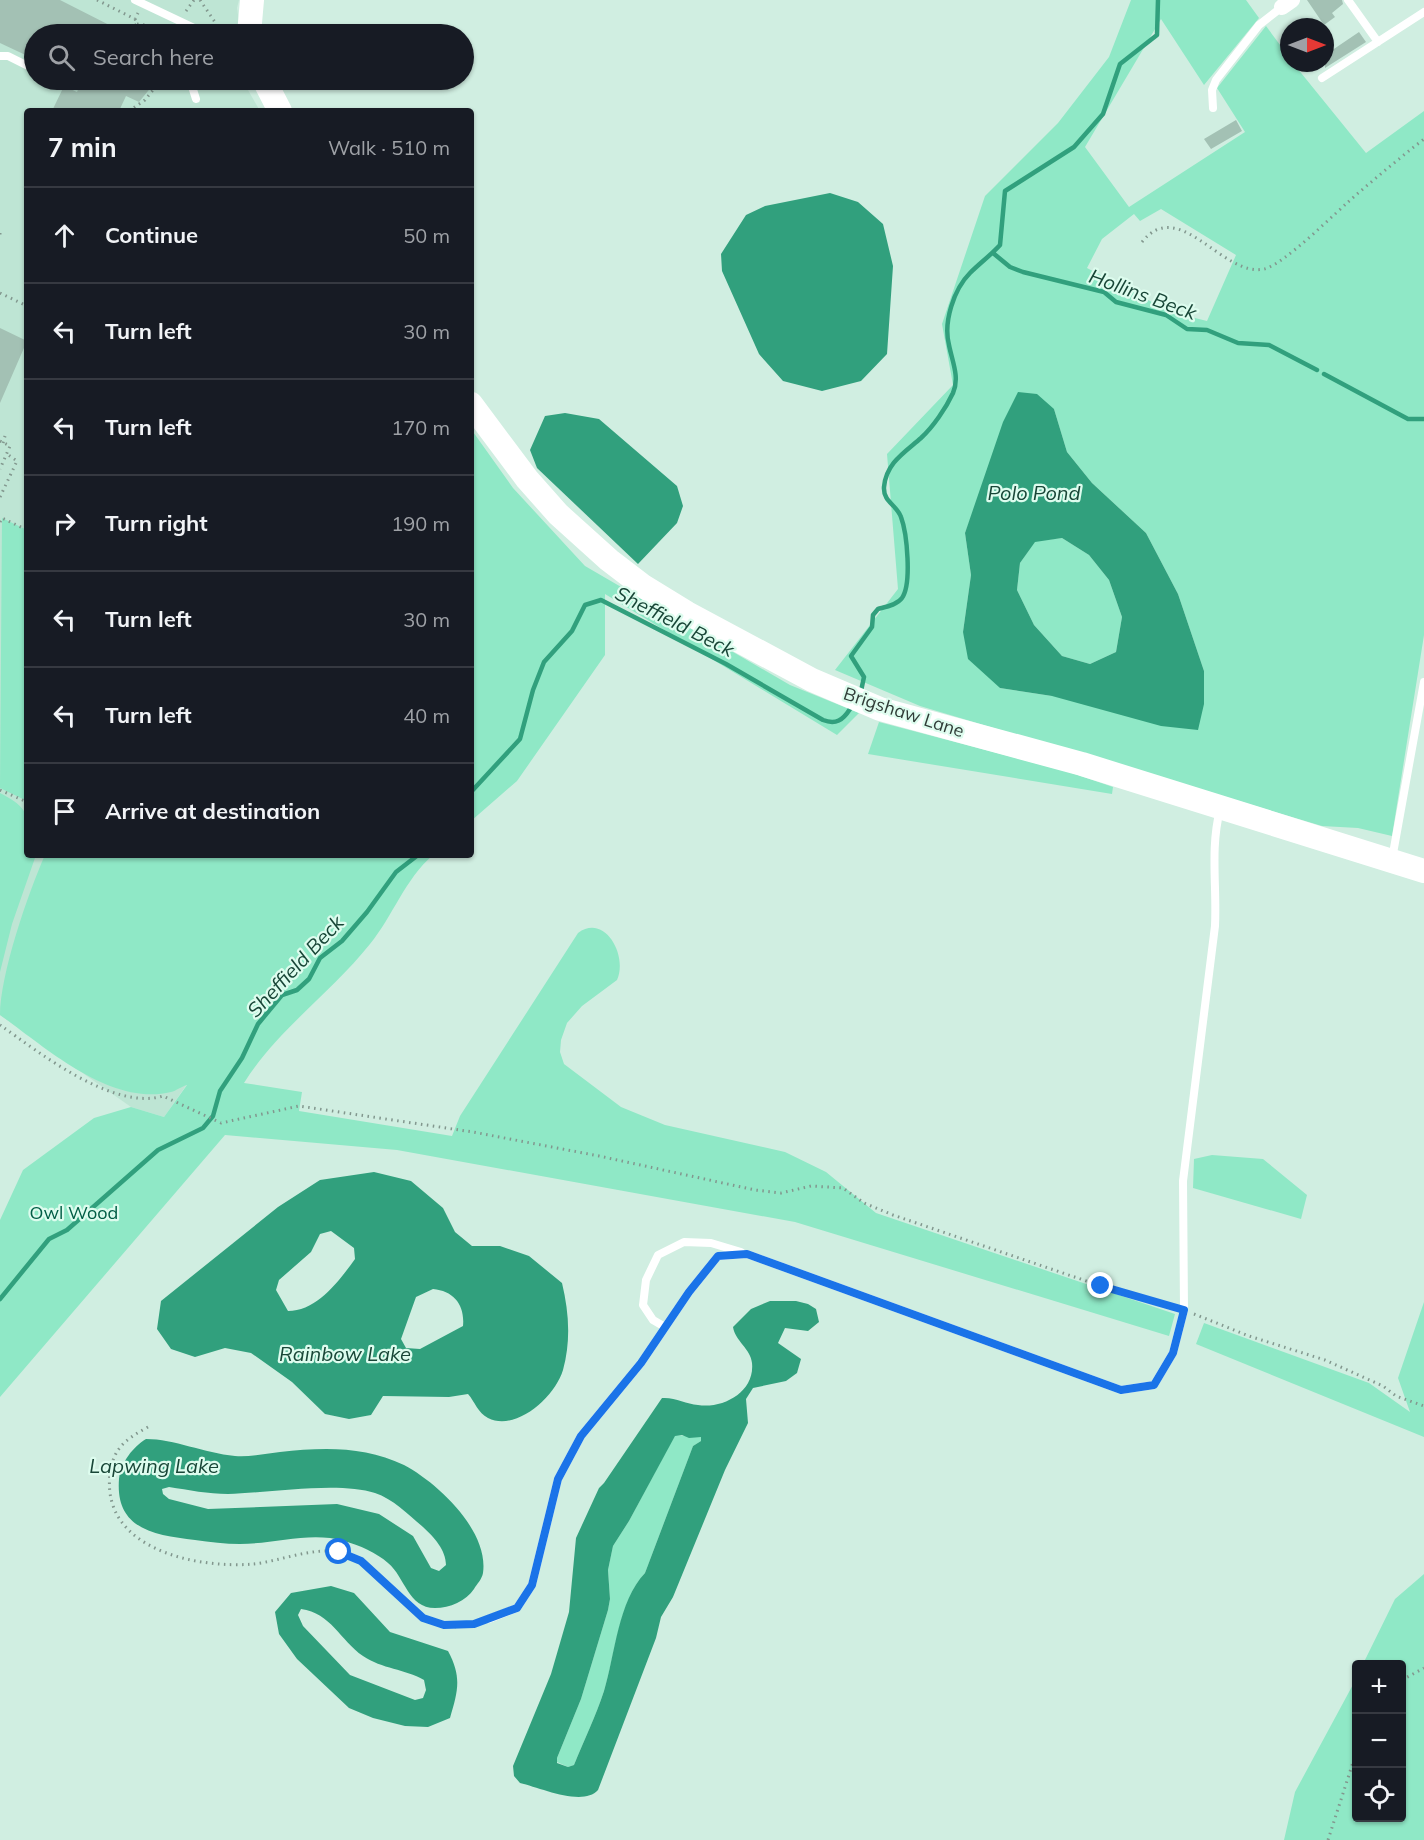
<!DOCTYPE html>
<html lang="en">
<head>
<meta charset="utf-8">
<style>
	:root { --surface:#171b24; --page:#20242c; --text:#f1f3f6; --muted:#9ea1a6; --line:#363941 }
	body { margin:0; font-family:Mulish,sans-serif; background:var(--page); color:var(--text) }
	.controls { position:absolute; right:18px; bottom:18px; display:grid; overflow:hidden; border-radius:6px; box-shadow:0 2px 4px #0004 }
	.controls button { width:54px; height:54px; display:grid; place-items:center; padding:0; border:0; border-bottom:2px solid var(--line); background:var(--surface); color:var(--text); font:30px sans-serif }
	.compass { position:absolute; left:1280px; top:18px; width:54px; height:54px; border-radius:50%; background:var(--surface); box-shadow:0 2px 4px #0004; rotate:90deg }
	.stop { position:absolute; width:18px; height:18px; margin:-14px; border:4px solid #1a73e8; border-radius:50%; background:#fff }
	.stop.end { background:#1a73e8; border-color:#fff; box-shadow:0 2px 6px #0008 }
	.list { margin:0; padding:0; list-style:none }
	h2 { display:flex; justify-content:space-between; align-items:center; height:78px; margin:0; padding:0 24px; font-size:26px }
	h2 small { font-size:20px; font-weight:400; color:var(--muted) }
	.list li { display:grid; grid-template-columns:39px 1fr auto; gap:18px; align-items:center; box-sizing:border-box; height:96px; padding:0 24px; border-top:2px solid var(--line) }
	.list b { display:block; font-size:22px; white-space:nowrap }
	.list em { font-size:20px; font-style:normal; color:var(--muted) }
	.icon { flex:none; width:33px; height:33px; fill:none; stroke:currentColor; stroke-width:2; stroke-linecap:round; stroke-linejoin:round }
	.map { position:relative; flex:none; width:1424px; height:1840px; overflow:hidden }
	.search { position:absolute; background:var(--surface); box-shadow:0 2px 4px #0004; left:24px; top:24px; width:450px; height:66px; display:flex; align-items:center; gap:15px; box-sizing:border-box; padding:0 21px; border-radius:33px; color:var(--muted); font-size:22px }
	.panel { position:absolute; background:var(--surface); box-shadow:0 2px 4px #0004; left:24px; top:108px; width:450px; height:750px; border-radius:6px }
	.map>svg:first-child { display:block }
</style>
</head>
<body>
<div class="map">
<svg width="1424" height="1840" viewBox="0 0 1424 1840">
	<rect width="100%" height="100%" fill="#d0eee1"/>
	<path fill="#bee5d4" d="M0,0H239L237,8L241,34H34V80H247L248,90L260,111H27V855H348L164,1117L131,1107L0,1015Z"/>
	<path fill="#8fe8c6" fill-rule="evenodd" d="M1131,0H1246L1259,18L1204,85L1161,19L1085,147L1129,207L1245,132L1217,88L1266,26L1289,57V63H1293L1366,153L1424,111V635L1392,836L1358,828L1322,826L920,706L835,670L898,589L887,454L953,385L942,324L985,196L1058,123L1109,57ZM1161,209L1236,255L1207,321L1171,312L1087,268L1102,239L1134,214L1140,221ZM1054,409L1067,452L1092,483L1146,533L1178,594L1204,671L1052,696L1000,688L963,632L971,575L965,533L981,491Z
		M471,429L513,488L585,566L790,685L859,713L837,735L605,594V655L517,781L471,821Z
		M2,518L27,530V801L0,788Z
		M1062,538L1089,555L1109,580L1122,617L1116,652L1090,664L1062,656L1034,625L1017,590L1020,563L1035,541Z
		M879,722L1069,772L1113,787L1112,794L868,754Z
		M0,793C35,811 27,819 27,855H36L12,924L0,972Z
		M45,855H433C405,879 393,916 370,944C331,993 277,1030 244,1083L302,1092L299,1111L452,1136L460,1116L578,933C605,913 628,956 617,980L582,1006L567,1023L561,1040L560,1052L564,1064L621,1107L665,1125L785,1152L826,1172L876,1213L1175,1314L1169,1336L795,1222L397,1150L225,1135L0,1397V1220L23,1170L94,1118L131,1107L164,1117L187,1085C182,1086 176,1091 171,1092C111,1107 45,1047 0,1015C0,975 28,893 45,855Z
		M1212,1155L1263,1159L1307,1195L1301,1219L1193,1188L1194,1159Z
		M1424,1302V1437L1196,1344L1204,1323L1369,1383L1410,1412L1398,1378Z
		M675,1435L701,1437V1441L693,1446L645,1573C619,1600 615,1656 604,1691C596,1716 584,1740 574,1765L568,1767L557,1762V1758L581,1699L608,1610L610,1599L608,1570L613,1546L629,1521Z
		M1424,1574V1840H1284L1295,1792L1356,1679V1818H1402V1664H1363L1395,1599Z"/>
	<path fill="#31a07d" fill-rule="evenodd" d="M830,193L858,202L883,224L893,266L887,354L861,381L822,391L783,381L759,354L722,271L721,254L746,215L765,206Z
		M1018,392L1037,394L1054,409L1067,452L1092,483L1146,533L1178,594L1204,671V704L1198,730L1161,726L1052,696L1000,688L968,659L963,632L971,575L965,533L1003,422ZM1062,538L1089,555L1109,580L1122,617L1116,652L1090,664L1062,656L1034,625L1017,590L1020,563L1035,542Z
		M565,413L599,419L677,486L683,506L677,523L638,564L537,468L530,450L545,416Z
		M374,1172L411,1181L443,1208L455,1232L472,1246H500L529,1256L562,1283C569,1312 571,1341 563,1370C555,1397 516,1432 488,1418C478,1413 475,1402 468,1394L449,1397L383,1396L371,1415L349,1419L325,1414L292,1382L251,1353L225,1348L195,1357L171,1349L157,1329L161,1301L278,1207L320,1180ZM331,1231L354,1248L355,1259C339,1281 317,1311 288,1311L276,1290L279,1280L311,1252L320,1234ZM433,1289C454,1291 465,1305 463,1326L420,1349L406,1348L401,1339L416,1297Z
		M770,1301H796L808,1304L816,1309L819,1322L808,1331L785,1328L778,1343L801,1359L797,1373L786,1381L753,1388L746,1399L748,1423L725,1470L673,1597L661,1617L656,1638L598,1790C583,1807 541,1788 520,1783L514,1776L513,1766L551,1674L569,1612L576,1538L599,1488L604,1483L662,1398C675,1397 686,1404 698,1405C723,1409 755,1392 752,1363C751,1349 735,1341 733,1327L751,1309ZM682,1435L689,1438L701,1437V1441L693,1446L645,1573C618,1601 615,1655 604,1691C596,1716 584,1740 574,1765L568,1767L557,1763V1758L581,1699L608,1610L610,1599L608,1570L613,1546L629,1521L675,1436Z
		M146,1439C174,1439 204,1453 235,1456C250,1457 265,1454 280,1452C323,1447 365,1446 404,1465C438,1483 489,1531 483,1573C482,1579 477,1584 474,1589C466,1601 450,1608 435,1608C408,1608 405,1577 388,1563C377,1553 359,1545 344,1541C311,1531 274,1544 240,1544C225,1544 210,1542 195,1540C155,1535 115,1530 119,1479C121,1462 133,1447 146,1439ZM169,1487C189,1490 208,1494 228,1494C267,1493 339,1481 375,1493C393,1499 409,1515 423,1527C434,1537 446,1550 446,1565L439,1571L431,1568L413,1536L379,1514L337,1504L208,1509L169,1499L163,1494L162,1489Z
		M331,1586L354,1593L390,1632L448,1651C462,1677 458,1691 450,1718L428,1727L405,1726L373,1718L349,1708L297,1659L279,1634L275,1612L291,1593ZM301,1609C331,1613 340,1640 363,1656C382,1669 405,1669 424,1680L426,1690L423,1698L415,1700L350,1675L303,1626L298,1615Z"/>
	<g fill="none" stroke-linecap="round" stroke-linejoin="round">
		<path stroke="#31a07d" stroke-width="4.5" d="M993,253L1010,267L1023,272L1104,292L1116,302L1166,315L1187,329L1207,330L1238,343L1269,345L1317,370
			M1324,374L1408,419H1424
			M861,691L864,677L851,656L872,627L873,615L878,609C885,607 897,605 902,598C912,584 907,533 901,517C897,505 883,502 884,487C886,463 905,452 921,438C933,427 946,408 953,393C960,377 952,361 949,345C943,322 954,289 970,273C980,263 991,255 1000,245L1005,191L1074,147L1103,114L1120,64L1157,35L1158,0
			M471,792L520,739L533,690L544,662L572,631L585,605L601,600L726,664L823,720C836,725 843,720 850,709
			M0,1299L49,1239L67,1230L158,1150L203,1128L213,1116L220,1091L242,1058L258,1024L282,995L297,990L309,979L320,958L342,941L367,912L396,872L418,855"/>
	</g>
	<path fill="#a3c1b4" d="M0,0H60L127,34H34V59L0,43Z
		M1307,0H1342L1343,4L1332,13L1335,17L1324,25Z
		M1359,32L1366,42L1325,68V55Z
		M82,80H157L139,102L126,96L119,111H52L64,86L77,92Z
		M1236,120L1242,131L1211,149L1204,139Z
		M0,328L27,341L0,403Z"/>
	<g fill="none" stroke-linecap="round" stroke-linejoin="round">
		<path stroke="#82978e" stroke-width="3" stroke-dasharray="1.5 4.5" stroke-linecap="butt" d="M97,0L135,19L138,13
			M200,0L223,34
			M186,11L194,0
			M135,19L137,24L130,29L140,34
			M137,24L162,27L165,30L163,34
			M129,111L145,100L161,80
			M0,233V235
			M1142,242C1179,195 1223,278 1264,269C1284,265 1338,210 1356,195C1378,176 1401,157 1424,139
			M0,293L27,306
			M0,441L10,446L0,469
			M3,443L5,436
			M0,497L17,461L7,454
			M0,522L2,518L27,530
			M0,790L27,802
			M0,1025C40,1053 113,1111 163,1096L221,1123L299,1106L473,1132L599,1156L755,1190L781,1193L811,1186L843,1188L864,1203L893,1215L1101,1286L1174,1307
			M1194,1314L1249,1336L1325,1360L1383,1386L1396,1396L1424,1406
			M148,1427C126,1439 113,1448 110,1474C101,1549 196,1569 254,1564C280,1561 313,1547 340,1552C395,1563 406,1645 479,1623
			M1402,1680L1424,1668
			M1328,1840L1356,1753"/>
		<path stroke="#fff" stroke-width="8" d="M135,0L207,34
			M1348,0L1378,42
			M0,56H8L34,69
			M1322,78L1424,12
			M190,80L196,99
			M1213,108L1212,90L1216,80L1259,25L1282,7
			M1392,859L1424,682
			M665,1327L653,1320L643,1305L646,1280L658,1255L684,1242L711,1243L741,1252
			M489,1619L517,1608L532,1585L558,1479L581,1436L641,1363L689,1292L718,1256L747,1254L1121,1390L1154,1385L1173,1353L1184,1310L1183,1181L1215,926C1217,887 1210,848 1220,810"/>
		<path stroke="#fff" stroke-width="16" d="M1282,7L1292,0"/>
		<path stroke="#fff" stroke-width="24" d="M249,34L252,0
			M264,80L280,111
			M471,404L527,479L558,514L609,560L643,586L687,613L812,680L880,709L1082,764L1424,871"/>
	</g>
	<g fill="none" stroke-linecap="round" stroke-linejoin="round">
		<path stroke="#1a73e8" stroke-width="8" d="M339,1552L361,1561L423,1618L444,1625L474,1624L517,1608L532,1585L558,1479L581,1436L641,1363L689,1292L718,1256L747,1254L1121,1390L1154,1385L1173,1353L1184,1310L1101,1286"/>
	</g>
	<g text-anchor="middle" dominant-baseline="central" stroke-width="4.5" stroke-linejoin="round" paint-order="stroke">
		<g font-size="18" fill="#303c37" stroke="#ddfcee">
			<text transform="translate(904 712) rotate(18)">Brigshaw Lane</text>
		</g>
		<g font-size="18" fill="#015d45" stroke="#ddfcee">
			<text x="74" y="1212">Owl Wood</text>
		</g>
		<g font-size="20" font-style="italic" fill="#184637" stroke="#ddfcee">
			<text transform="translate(1143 294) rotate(20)">Hollins Beck</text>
			<text x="1034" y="492">Polo Pond</text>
			<text transform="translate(675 621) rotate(27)">Sheffield Beck</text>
			<text transform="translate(295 966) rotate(-47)">Sheffield Beck</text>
			<text x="345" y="1353">Rainbow Lake</text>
			<text x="154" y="1465">Lapwing Lake</text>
		</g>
	</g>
</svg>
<div class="controls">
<button>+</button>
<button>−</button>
<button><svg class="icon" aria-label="locate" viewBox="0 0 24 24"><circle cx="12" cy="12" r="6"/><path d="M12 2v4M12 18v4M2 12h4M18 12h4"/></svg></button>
</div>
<svg class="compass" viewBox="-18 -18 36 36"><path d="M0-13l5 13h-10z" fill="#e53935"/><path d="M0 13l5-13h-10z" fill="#9ea1a6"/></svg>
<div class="stop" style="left:339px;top:1552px"></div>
<div class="stop end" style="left:1101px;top:1286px"></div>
<div class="search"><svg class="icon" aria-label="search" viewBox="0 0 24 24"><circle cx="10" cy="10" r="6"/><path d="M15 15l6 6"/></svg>Search here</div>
<section class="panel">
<h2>7 min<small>Walk · 510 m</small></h2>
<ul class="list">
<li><svg class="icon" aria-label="ahead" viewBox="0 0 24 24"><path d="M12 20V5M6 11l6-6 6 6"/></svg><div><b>Continue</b></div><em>50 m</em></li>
<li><svg class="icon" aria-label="left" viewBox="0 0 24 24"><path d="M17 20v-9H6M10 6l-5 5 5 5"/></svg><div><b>Turn left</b></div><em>30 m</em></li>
<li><svg class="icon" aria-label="left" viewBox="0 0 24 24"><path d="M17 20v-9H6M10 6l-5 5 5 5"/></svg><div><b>Turn left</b></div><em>170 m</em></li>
<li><svg class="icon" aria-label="right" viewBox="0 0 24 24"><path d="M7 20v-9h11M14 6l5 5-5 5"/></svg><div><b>Turn right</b></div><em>190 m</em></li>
<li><svg class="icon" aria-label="left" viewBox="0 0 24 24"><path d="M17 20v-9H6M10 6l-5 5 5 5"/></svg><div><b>Turn left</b></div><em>30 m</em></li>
<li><svg class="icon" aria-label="left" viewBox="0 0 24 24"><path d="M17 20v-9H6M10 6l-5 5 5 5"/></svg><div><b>Turn left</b></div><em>40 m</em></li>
<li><svg class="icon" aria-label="arrive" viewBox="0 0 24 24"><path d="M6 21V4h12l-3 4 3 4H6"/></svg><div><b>Arrive at destination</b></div></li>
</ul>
</section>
</div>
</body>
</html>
